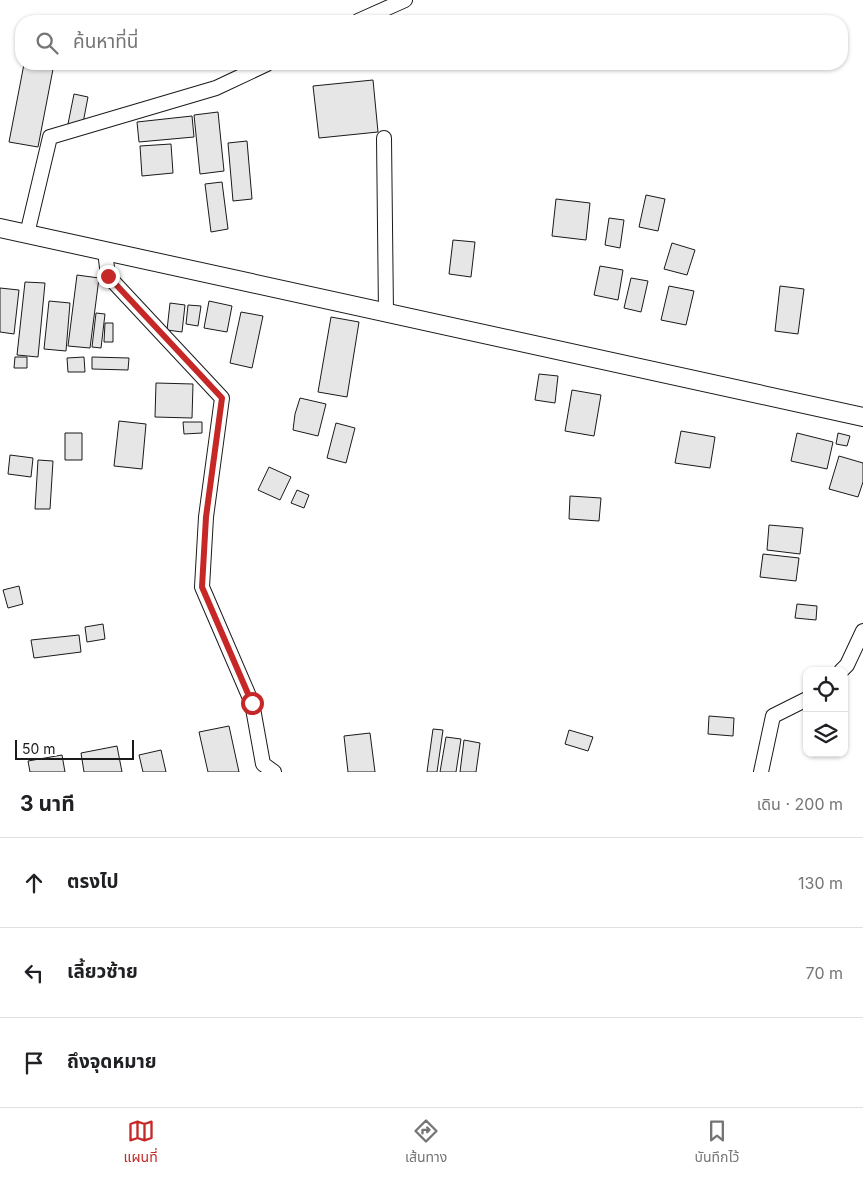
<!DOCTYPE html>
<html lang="th">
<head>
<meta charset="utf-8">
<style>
	:root { --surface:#fff; --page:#f2f2f2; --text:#202124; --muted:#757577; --line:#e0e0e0; --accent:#c62828 }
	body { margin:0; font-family:Inter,"Noto Sans Thai",sans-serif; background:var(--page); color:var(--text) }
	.controls { position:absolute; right:15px; bottom:15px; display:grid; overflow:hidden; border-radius:10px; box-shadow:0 1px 4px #0004 }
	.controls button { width:45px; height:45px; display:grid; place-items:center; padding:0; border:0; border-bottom:1px solid var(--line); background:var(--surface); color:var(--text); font:25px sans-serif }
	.scale { position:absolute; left:15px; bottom:12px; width:119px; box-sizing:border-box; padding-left:5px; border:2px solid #1a1a1a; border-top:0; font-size:14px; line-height:18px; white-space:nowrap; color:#1a1a1a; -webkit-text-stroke:4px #fff; paint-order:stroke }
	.stop { position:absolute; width:15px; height:15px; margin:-11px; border:4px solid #c62828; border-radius:50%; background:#fff }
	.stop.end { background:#c62828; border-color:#fff; box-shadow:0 1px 5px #0008 }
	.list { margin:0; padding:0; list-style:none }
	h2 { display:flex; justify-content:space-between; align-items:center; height:65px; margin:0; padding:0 20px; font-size:21px }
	h2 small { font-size:16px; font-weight:400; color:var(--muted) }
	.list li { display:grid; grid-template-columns:32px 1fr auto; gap:15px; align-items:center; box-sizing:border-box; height:90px; padding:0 20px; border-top:1px solid var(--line) }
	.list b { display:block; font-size:19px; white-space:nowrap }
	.list em { font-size:16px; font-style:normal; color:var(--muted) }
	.icon { flex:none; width:28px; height:28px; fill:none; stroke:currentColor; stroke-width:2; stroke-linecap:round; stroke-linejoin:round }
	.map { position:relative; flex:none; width:863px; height:772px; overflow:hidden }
	.search { position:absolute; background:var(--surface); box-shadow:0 1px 4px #0004; left:15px; right:15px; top:15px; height:55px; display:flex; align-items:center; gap:12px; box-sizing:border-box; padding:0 18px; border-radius:20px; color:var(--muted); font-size:19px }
	.sheet { height:335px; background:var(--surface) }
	nav { display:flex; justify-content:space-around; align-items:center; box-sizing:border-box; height:70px; border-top:1px solid var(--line); background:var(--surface); font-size:14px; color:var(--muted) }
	nav a { display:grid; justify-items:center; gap:2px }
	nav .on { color:var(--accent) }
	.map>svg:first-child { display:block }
</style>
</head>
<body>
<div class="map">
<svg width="863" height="772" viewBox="0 0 863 772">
	<rect width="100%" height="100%" fill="#fff"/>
	<path fill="#e6e6e6" stroke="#1a1a1a" d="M24,64H54L38,147L9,142Z
		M373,80L378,132L319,138L313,86Z
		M74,94L88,97L83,123L68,124Z
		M218,112L224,171L200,174L194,115Z
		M192,116L194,137L139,142L137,122Z
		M247,141L252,199L233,201L228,143Z
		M171,144L173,173L142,176L140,146Z
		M222,182L228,229L211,232L205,184Z
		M646,195L665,199L658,231L639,227Z
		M556,199L590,203L586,240L552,236Z
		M609,218L624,220L620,248L605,245Z
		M453,240L475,242L471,277L449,274Z
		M672,243L695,250L687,275L664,269Z
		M600,266L623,270L618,300L594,295Z
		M77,275L99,278L90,348L68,346Z
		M631,278L648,281L641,312L624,308Z
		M25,282L45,283L38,357L17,355Z
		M669,286L694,291L686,325L661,320Z
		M780,286L804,289L798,334L775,331Z
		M0,288L19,290L14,334L0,332Z
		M49,301L70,303L66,351L44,349Z
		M209,301L232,306L227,332L204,328Z
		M170,303L185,305L182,332L167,330Z
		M188,305L201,306L198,326L186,324Z
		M241,312L263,316L252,368L230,363Z
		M96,313L105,314L101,348L92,347Z
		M331,317L359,322L347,397L318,392Z
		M105,323H113V342H104Z
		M15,357H27V368H14Z
		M84,357L85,372H68L67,358Z
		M92,357L129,358L128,370L92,369Z
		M539,374L558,376L555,403L535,400Z
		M156,383L193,384L192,418L155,417Z
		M572,390L601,395L594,436L565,431Z
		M300,398L326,404L318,436L293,430L295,414Z
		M119,421L146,424L142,469L114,466Z
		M183,422H202V433L184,434Z
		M336,423L355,428L346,463L327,458Z
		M681,431L715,437L710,468L675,463Z
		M65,433H82V460H65Z
		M797,433L833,442L827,469L791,461Z
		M838,433L850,436L847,446L836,444Z
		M10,455L33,458L31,477L8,474Z
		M839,456L863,463V482L858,497L829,489Z
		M38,460L53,461L50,509H35Z
		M269,467L291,477L280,500L258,490Z
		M297,490L309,495L304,508L291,503Z
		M570,496L601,498L599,521L569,519Z
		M769,525L803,528L800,554L767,550Z
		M763,554L799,558L796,581L760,577Z
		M19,586L23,604L8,608L3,590Z
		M797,604L817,606L816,620L795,618Z
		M103,624L105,639L87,642L85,627Z
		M79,635L81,652L34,658L31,640Z
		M709,716L734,718L733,736L708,734Z
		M229,726L239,772H208L199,732Z
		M433,729L443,730L437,772H427Z
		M569,730L593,737L588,751L565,744Z
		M370,733L375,772H348L344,736Z
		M446,737L461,739L456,772H440Z
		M464,740L480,743L476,772H460Z
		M117,746L122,772H84L81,753Z
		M161,750L166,772H143L139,755Z
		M62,755L65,772H30L28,761Z"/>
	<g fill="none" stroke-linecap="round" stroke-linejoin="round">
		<g stroke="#1a1a1a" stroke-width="16">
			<path id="minor" d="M358,21L405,0
				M384,138L386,313
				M27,234L50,137L216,88L267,64
				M105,251L108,276L222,398L206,517L202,587L252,703L263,764L274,772
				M841,671L847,665L863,631
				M761,772L773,716L807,699"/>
		</g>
		<g stroke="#1a1a1a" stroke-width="20">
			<path id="tertiary" d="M0,228L863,417"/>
		</g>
		<use href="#minor" stroke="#fff" stroke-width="14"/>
		<use href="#tertiary" stroke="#fff" stroke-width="18"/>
	</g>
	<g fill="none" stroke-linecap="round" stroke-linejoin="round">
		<path stroke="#c62828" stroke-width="6" d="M108,276L222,398L206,517L202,587L252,703"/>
	</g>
</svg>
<div class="controls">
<button><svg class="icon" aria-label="locate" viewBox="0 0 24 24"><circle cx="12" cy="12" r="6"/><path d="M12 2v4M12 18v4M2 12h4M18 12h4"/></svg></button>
<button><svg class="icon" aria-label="layers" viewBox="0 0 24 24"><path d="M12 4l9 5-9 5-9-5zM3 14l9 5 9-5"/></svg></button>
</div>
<div class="scale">50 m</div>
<div class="stop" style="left:252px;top:703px"></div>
<div class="stop end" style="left:108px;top:276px"></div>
<div class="search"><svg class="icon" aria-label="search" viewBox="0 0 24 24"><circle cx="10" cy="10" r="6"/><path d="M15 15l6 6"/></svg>ค้นหาที่นี่</div>
</div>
<section class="sheet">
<h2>3 นาที<small>เดิน · 200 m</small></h2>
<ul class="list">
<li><svg class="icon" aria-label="ahead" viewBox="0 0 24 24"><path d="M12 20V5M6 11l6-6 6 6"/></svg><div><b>ตรงไป</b></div><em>130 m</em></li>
<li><svg class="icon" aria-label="left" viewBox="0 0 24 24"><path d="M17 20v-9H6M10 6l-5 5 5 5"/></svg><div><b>เลี้ยวซ้าย</b></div><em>70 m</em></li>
<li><svg class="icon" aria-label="arrive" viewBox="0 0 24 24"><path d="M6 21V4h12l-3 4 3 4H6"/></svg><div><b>ถึงจุดหมาย</b></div></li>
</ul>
</section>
<nav>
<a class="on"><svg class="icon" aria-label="map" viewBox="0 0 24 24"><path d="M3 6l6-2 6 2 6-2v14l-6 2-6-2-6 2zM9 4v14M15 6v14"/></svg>แผนที่</a>
<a><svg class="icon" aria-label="directions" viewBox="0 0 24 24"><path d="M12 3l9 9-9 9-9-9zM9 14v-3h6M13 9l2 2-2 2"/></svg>เส้นทาง</a>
<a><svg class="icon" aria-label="saved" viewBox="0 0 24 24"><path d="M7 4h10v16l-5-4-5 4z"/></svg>บันทึกไว้</a>
</nav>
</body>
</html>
